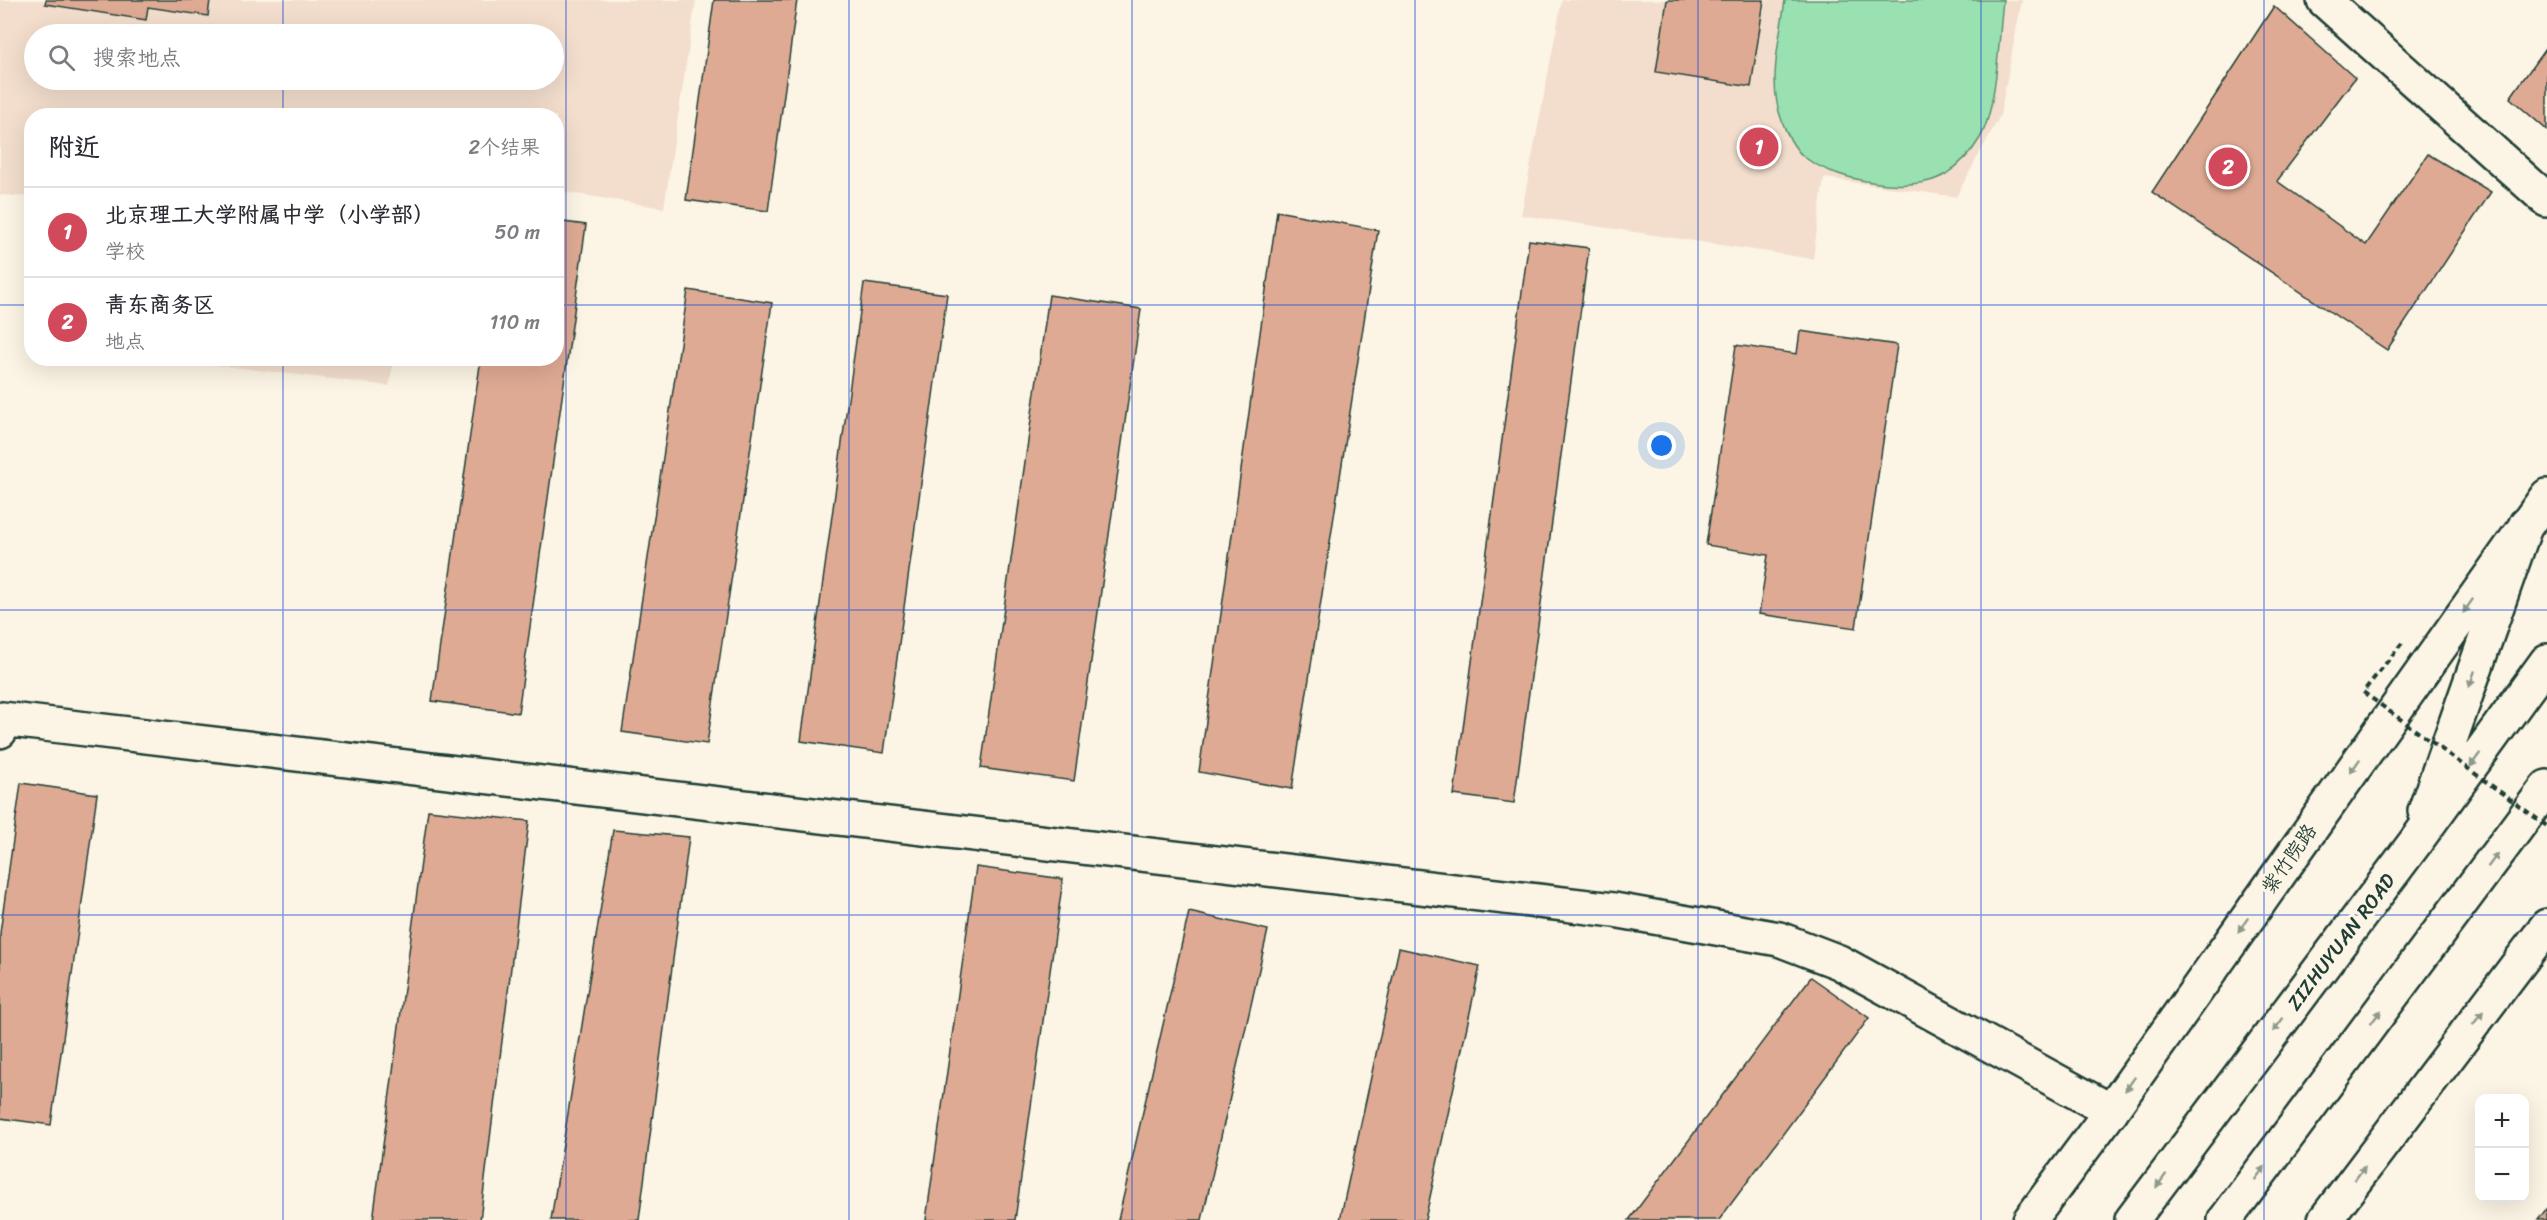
<!DOCTYPE html>
<html lang="zh">
<head>
<meta charset="utf-8">
<style>
	:root { --surface:#fff; --page:#f2f2f3; --text:#2b2b33; --muted:#7c7c81; --line:#e1e1e2; --accent:#d1495b }
	body { margin:0; font-family:Sriracha,"LXGW WenKai TC",sans-serif; background:var(--page); color:var(--text) }
	.controls { position:absolute; right:18px; bottom:18px; display:grid; overflow:hidden; border-radius:12px; box-shadow:0 6px 24px #0002 }
	.controls button { width:54px; height:54px; display:grid; place-items:center; padding:0; border:0; border-bottom:2px solid var(--line); background:var(--surface); color:var(--text); font:30px sans-serif }
	.you { position:absolute; left:1662px; top:446px; width:21px; height:21px; margin:-15px; border:4px solid #fff; border-radius:50%; background:#1a73e8; box-shadow:0 0 0 9px #1a73e833 }
	.badge { display:grid; place-items:center; width:39px; height:39px; border-radius:50%; background:var(--accent); color:#fff; font-size:20px; font-weight:700 }
	.pin { position:absolute; translate:-50% -50%; border:3px solid #fff; box-shadow:0 2px 6px #0006 }
	.list { margin:0; padding:0; list-style:none }
	h2 { display:flex; justify-content:space-between; align-items:center; height:78px; margin:0; padding:0 24px; font-size:26px }
	h2 small { font-size:20px; font-weight:400; color:var(--muted) }
	.list li { display:grid; grid-template-columns:39px 1fr auto; gap:18px; align-items:center; box-sizing:border-box; height:90px; padding:0 24px; border-top:2px solid var(--line) }
	.list b { display:block; font-size:22px; white-space:nowrap }
	.list p { margin:0; font-size:20px; white-space:nowrap; color:var(--muted) }
	.list em { font-size:20px; font-style:normal; color:var(--muted) }
	.icon { flex:none; width:33px; height:33px; fill:none; stroke:currentColor; stroke-width:2; stroke-linecap:round; stroke-linejoin:round }
	.map { position:relative; flex:none; width:2547px; height:1220px; overflow:hidden }
	.search { position:absolute; background:var(--surface); box-shadow:0 6px 24px #0002; left:24px; top:24px; width:540px; height:66px; display:flex; align-items:center; gap:15px; box-sizing:border-box; padding:0 21px; border-radius:33px; color:var(--muted); font-size:22px }
	.panel { position:absolute; background:var(--surface); box-shadow:0 6px 24px #0002; left:24px; top:108px; width:540px; height:258px; border-radius:24px }
	.map>svg:first-child { display:block }
</style>
</head>
<body>
<div class="map">
<svg width="2547" height="1220" viewBox="0 0 2547 1220">
	<rect width="100%" height="100%" fill="#fcf5e5"/>
	<filter id="ink" filterUnits="userSpaceOnUse"><feTurbulence type="fractalNoise" baseFrequency=".0167" numOctaves="2"/><feDisplacementMap in="SourceGraphic" scale="12" xChannelSelector="R" yChannelSelector="G"/><feConvolveMatrix kernelMatrix="1 2 1 2 8 2 1 2 1" color-interpolation-filters="sRGB"/></filter>
	<g filter="url(#ink)">
		<path fill="#f3decd" fill-rule="evenodd" d="M0,0H696L664,208L557,191L556,116H32L31,197L0,195ZM34,34H554V80H34Z
			M1562,0H2022L2000,116L1956,197L1824,178L1813,259L1521,215Z
			M167,359H394L389,386Z"/>
		<path fill="#99e1b0" stroke="#5c8f72" stroke-width="1.5" d="M1785,0H2003C1999,36 1997,109 1980,138C1972,152 1959,165 1946,174C1912,196 1832,180 1803,156C1794,148 1786,133 1782,121C1767,83 1780,39 1785,0Z"/>
		<path fill="#dfaa94" stroke="#1f3d34" stroke-width="1.5" d="M46,0H210L208,16L148,7L146,20L45,4Z
			M714,0H797L768,211L686,200Z
			M1667,0H1764L1751,87L1656,72Z
			M2274,6L2355,78L2277,181L2366,245L2428,154L2491,192L2387,350L2152,192Z
			M2547,46V130L2510,98Z
			M1277,211L1378,230L1292,789L1199,772Z
			M556,221L586,225L518,713L432,701L481,358H556Z
			M1529,240L1589,248L1514,803L1454,795Z
			M864,283L947,294L884,753L801,741Z
			M688,290L772,303L707,744L622,732Z
			M1049,295L1141,309L1074,781L981,768Z
			M1800,331L1897,345L1856,628L1759,614L1768,555L1706,545L1736,345L1797,354Z
			M21,783L97,794L51,1125L0,1118V933Z
			M428,810L529,821L480,1220H373Z
			M613,830L689,837L639,1220H551Z
			M976,867L1063,879L1015,1220H926Z
			M1189,912L1268,930L1202,1220H1118Z
			M1399,948L1480,966L1425,1220H1340Z
			M1811,977L1869,1018L1719,1220H1629Z
			M2547,1208V1220H2538Z"/>
		<g fill="none" stroke-linecap="round" stroke-linejoin="round">
			<g stroke="#1f3d34" stroke-width="38">
				<path id="minor" d="M2324,0L2547,200
					M0,731L2,719L1614,910L1779,939L1839,962L2111,1111"/>
			</g>
			<g stroke="#1f3d34" stroke-width="38">
				<path id="tertiary" d="M2030,1220L2111,1111L2547,496
					M2325,1220L2547,926"/>
			</g>
			<g stroke="#1f3d34" stroke-width="38">
				<path id="trunk" d="M2425,811L2526,524
					M2132,1220L2414,844L2547,661
					M2225,1220L2547,787"/>
			</g>
			<use href="#minor" stroke="#fcf5e5" stroke-width="33"/>
			<use href="#tertiary" stroke="#fcf5e5" stroke-width="33"/>
			<use href="#trunk" stroke="#fcf5e5" stroke-width="33"/>
			<path stroke="#1f3d34" stroke-width="4" stroke-dasharray="6 4.5" stroke-linecap="butt" d="M2402,643L2363,692L2547,826"/>
		</g>
		<defs><path id="oneway-solid" d="M-6-.8H1V-3.2L6.5 0L1 3.2V.8H-6Z" transform="scale(1.5)"/></defs>
		<g fill="#8e998c">
			<use href="#oneway-solid" transform="translate(2468 606) rotate(125)"/>
			<use href="#oneway-solid" transform="translate(2472 679) rotate(109)"/>
			<use href="#oneway-solid" transform="translate(2475 760) rotate(126)"/>
			<use href="#oneway-solid" transform="translate(2355 766) rotate(125)"/>
			<use href="#oneway-solid" transform="translate(2493 860) rotate(-53)"/>
			<use href="#oneway-solid" transform="translate(2243 925) rotate(125)"/>
			<use href="#oneway-solid" transform="translate(2376 1017) rotate(-53)"/>
			<use href="#oneway-solid" transform="translate(2478 1018) rotate(-53)"/>
			<use href="#oneway-solid" transform="translate(2278 1025) rotate(127)"/>
			<use href="#oneway-solid" transform="translate(2130 1084) rotate(125)"/>
			<use href="#oneway-solid" transform="translate(2260 1173) rotate(-53)"/>
			<use href="#oneway-solid" transform="translate(2360 1173) rotate(-53)"/>
			<use href="#oneway-solid" transform="translate(2161 1181) rotate(127)"/>
		</g>
	</g>
	<path fill="none" stroke="#1d4ed8" stroke-width="1.5" stroke-opacity="0.55" d="M283,0V34M566,0V1220M849,0V1220M1132,0V1220M1415,0V1220M1698,0V1220M1981,0V1220M2264,0V1220M283,80V116M0,305H32M556,305H2547M283,358V1220M0,610H2547M0,915H2547"/>
	<g text-anchor="middle" dominant-baseline="central" stroke-width="6" stroke-linejoin="round" paint-order="stroke">
		<g font-size="20" fill="#1f3d34" stroke="#fcf5e5">
			<text transform="translate(2289 859) rotate(-55)">紫竹院路</text>
			<text transform="translate(2341 942) rotate(-53)">ZIZHUYUAN ROAD</text>
		</g>
	</g>
</svg>
<div class="controls">
<button>+</button>
<button>−</button>
</div>
<div class="you"></div>
<div class="pin badge" style="left:1759px;top:147px">1</div>
<div class="pin badge" style="left:2228px;top:167px">2</div>
<div class="search"><svg class="icon" aria-label="search" viewBox="0 0 24 24"><circle cx="10" cy="10" r="6"/><path d="M15 15l6 6"/></svg>搜索地点</div>
<section class="panel">
<h2>附近<small>2个结果</small></h2>
<ul class="list">
<li><span class="badge">1</span><div><b>北京理工大学附属中学（小学部）</b><p>学校</p></div><em>50 m</em></li>
<li><span class="badge">2</span><div><b>青东商务区</b><p>地点</p></div><em>110 m</em></li>
</ul>
</section>
</div>
</body>
</html>
